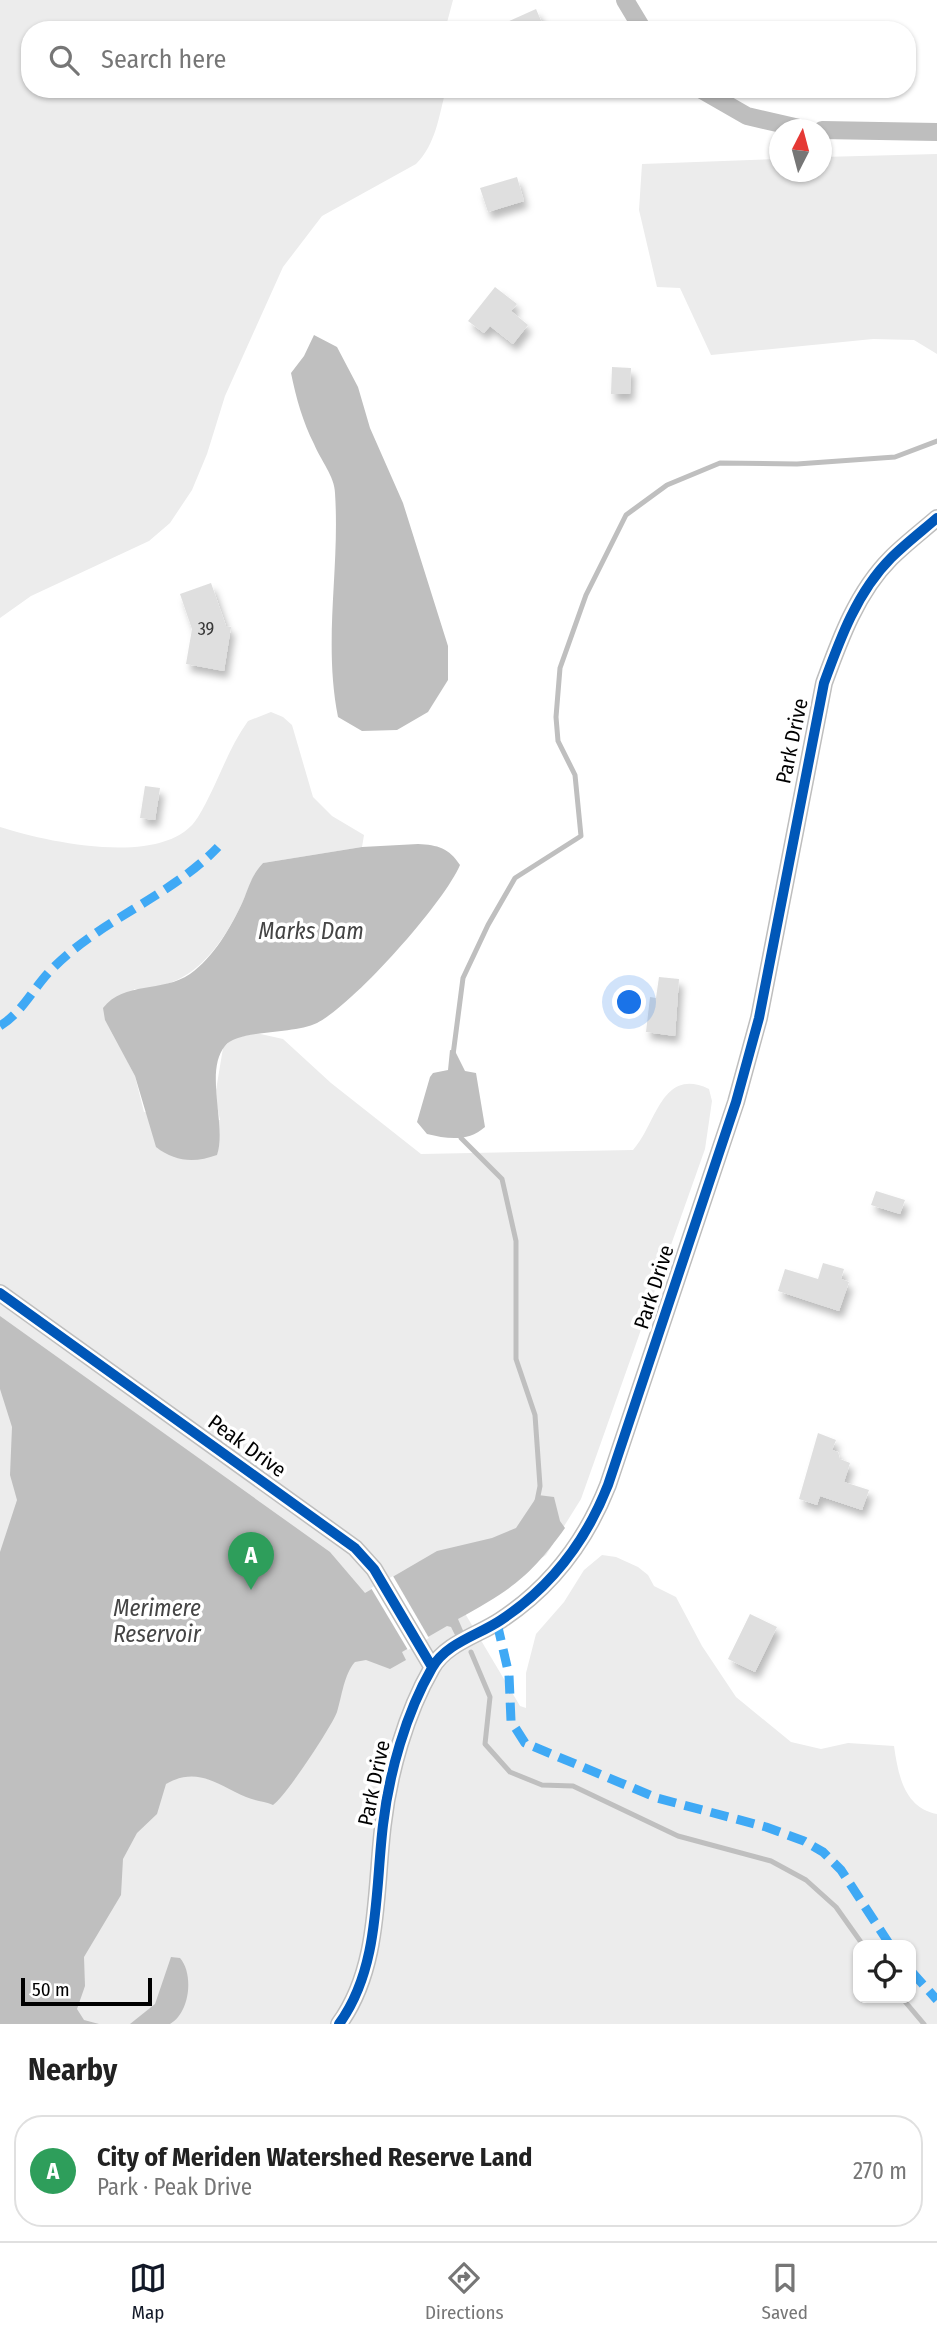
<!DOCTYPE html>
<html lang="en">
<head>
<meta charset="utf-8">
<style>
	:root { --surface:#fff; --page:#f6f6f6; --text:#222; --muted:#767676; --line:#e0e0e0; --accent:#111827 }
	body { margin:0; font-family:"Fira Sans Condensed",sans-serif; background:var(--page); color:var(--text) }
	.controls { position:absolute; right:21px; bottom:21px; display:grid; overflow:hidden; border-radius:14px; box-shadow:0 2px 5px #0004 }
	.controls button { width:63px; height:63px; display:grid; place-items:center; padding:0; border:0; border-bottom:2px solid var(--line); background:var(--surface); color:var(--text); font:35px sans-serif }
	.compass { position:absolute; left:769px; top:119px; width:63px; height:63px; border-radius:50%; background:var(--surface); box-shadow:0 2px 5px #0004; rotate:6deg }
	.scale { position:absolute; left:21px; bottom:18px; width:131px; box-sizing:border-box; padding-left:7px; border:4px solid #000; border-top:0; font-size:19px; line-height:24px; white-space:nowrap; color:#000; -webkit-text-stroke:5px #fff; paint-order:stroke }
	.you { position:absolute; left:630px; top:1003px; width:24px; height:24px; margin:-18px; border:5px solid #fff; border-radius:50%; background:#1a73e8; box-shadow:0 0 0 10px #1a73e833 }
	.badge { display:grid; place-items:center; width:46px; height:46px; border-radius:50%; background:var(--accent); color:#fff; font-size:23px; font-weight:700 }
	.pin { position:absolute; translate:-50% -58px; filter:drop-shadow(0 2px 4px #0008) }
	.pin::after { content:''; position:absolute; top:37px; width:24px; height:21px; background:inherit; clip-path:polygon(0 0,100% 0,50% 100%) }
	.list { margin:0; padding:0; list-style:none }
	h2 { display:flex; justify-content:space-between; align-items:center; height:91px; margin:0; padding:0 28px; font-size:30px }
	h2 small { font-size:23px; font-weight:400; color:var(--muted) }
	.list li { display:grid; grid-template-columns:46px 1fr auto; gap:21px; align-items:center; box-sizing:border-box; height:112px; margin:0 14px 14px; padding:0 14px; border:2px solid var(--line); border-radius:28px }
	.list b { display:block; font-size:26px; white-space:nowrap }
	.list p { margin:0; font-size:23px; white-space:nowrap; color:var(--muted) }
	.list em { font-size:23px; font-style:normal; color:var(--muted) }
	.icon { flex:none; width:38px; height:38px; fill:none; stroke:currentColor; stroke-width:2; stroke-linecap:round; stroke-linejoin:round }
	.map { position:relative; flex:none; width:937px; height:2024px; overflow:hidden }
	.search { position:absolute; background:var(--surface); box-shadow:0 2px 5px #0004; left:21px; right:21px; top:21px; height:77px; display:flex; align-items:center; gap:18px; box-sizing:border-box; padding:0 24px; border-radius:28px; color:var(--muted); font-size:26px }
	.sheet { height:217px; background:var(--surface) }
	nav { display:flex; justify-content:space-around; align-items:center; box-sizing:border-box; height:98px; border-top:2px solid var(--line); background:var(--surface); font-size:19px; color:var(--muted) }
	nav a { display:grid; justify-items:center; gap:4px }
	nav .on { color:var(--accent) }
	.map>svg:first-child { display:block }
</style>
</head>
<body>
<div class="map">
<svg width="937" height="2024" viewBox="0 0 937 2024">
	<defs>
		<filter id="shadow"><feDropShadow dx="4" dy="7" stdDeviation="3.5" flood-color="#0004"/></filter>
	</defs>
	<rect width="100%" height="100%" fill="#fff"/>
	<path fill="#ececec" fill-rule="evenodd" d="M0,0H453L445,30H30V89H446C439,116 436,144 416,164L322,216L283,267L225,396L207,454L192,490L170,523L149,541L31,596L0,618Z
		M937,154V354L914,340L873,339L711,355L680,288L657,287L639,210L642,164L779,159L780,172H822V157Z
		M271,712L283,717L292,725L313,797L332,816L364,835L362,847L263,863C252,874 250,887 243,901C221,948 191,990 134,989L117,1041L135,1076L144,1112L220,1120L215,1096L223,1048L232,1039L256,1033L283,1039L331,1083L421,1154L633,1150C656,1126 661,1066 709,1089L712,1101L705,1149L581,1499L546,1555L463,1610L520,1706L526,1708V1673L536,1634L564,1602L584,1570L602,1555L616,1557L638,1567L648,1575L654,1586L676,1597L702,1646L736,1697L791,1742L821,1749L848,1743L894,1746C898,1774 904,1808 937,1814V2024H0V827C47,842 167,869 198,817C217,786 227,750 248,721ZM858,1945H911V1998H858Z"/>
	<path fill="#bfbfbf" d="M314,335L337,347L358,387L370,428L403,503L448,646V680L428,712L397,730L362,731L338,717C323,640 340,570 335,493C335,477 320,459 314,444C303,422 296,398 291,373L304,356Z
		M418,844C438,845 449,848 460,865C444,903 353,1005 317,1023C292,1035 238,1029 225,1046C204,1071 227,1126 217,1155C195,1163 175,1162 156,1147L135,1076L105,1020L103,1008C124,981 162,993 190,974C214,957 231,927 243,901C249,887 252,874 263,863L362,847Z
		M450,1050L455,1051L465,1071L476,1073L485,1127C468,1142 448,1139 427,1134L417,1122L430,1077L433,1073L448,1070Z
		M0,1316L330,1552L365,1593L437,1551L492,1538L516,1528L538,1495L554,1497L560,1521L565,1528C530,1577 511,1590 458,1619L465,1635L457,1639L451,1627L447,1626L402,1652L406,1660L390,1669L366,1660L355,1662C344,1674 342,1696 337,1712C331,1728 285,1797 273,1805C265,1801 255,1801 246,1797C218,1785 198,1766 166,1784L157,1814L137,1833L123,1859L121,1895L84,1957L85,1986L77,2009L84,2020L99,2024H0V1552L17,1500L10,1475L12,1427L0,1389Z
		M171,1957L180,1958C194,1974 190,2013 170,2024H130L155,2004Z"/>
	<path fill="#fff" d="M393,1576L429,1638L408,1650L371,1588Z"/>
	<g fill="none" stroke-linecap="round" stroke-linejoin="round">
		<path stroke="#bfbfbf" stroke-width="5" d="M453,1055L463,978L488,925L515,878L581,836L575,775L558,741L556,717L560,668L586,595L626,515L667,485L720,463L797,464L895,457L937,441
			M461,1134V1138L502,1179L516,1241V1359L535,1415L540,1486L537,1501
			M471,1652L490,1697L485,1744L510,1772L542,1785L573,1786L678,1836L771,1861L806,1880L836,1907L863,1945
			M902,1998L924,2024"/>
	</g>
	<path fill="#dfdfdf" filter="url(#shadow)" d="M536,9L545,30H489Z
		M517,177L524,201L488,212L480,188Z
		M495,287L517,304L511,311L528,325L513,344L490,326L484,333L468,321Z
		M612,367L631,368L630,394H611Z
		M211,583L226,626L231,627L224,671L186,664L192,629L180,594Z
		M145,786L160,788L155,820L140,818Z
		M659,977L679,979L675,1036L646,1032L650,997L656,998Z
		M876,1191L905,1200L900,1214L871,1205Z
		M823,1263L844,1269L841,1279L849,1282L839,1311L778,1291L785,1269L818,1279Z
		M818,1433L836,1440L832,1450L838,1452L840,1459L850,1463L844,1482L869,1490L862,1510L820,1496L817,1505L799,1499Z
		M750,1614L777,1627L755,1672L728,1659Z"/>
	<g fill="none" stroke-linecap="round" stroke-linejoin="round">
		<path stroke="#bebebe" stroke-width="18" d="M625,0L643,30
			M700,89L747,116L808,130
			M822,130L937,132
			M0,1293L355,1548L374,1569L432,1667
			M339,2024C380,1968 375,1891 383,1825C389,1773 406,1713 432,1668C446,1643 479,1635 501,1620C551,1587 586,1541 608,1485L736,1102L759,1018L824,683C840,639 857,592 891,558C905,544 922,531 937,518"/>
		<path stroke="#3fa9f5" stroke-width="9" stroke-dasharray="18 9" stroke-linecap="butt" d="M0,1026C24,1011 34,986 54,967C102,919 171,896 218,847
			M497,1623L509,1675L511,1721L525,1743L657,1798L766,1827L804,1841L823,1852L841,1870L890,1945
			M911,1971L937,2000"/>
		<g stroke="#fff" stroke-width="15">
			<path id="cycleway" d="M0,1293L355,1548L374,1569L432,1667
				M339,2024C380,1968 375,1891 383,1825C389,1773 406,1713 432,1668C446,1643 479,1635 501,1620C551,1587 586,1541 608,1485L736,1102L759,1018L824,683C840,639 857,592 891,558C905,544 922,531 937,518"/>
		</g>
		<use href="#cycleway" stroke="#0057b8" stroke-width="10"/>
	</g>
	<g text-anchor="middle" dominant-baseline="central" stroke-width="7" stroke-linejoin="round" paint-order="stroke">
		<g font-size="18" fill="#383838">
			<text x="206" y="629">39</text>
		</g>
		<g font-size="21" fill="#000" stroke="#fff">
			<text transform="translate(792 741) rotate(-78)">Park Drive</text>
			<text transform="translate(654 1287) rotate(-72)">Park Drive</text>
			<text transform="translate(247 1446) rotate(36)">Peak Drive</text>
			<text transform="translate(374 1783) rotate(-78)">Park Drive</text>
		</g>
		<g font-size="23" font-style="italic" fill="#444" stroke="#fff">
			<text x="311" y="931">Marks Dam</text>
			<text x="157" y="1608">Merimere<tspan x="157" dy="26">Reservoir</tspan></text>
		</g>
	</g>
</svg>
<div class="controls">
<button><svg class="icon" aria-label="locate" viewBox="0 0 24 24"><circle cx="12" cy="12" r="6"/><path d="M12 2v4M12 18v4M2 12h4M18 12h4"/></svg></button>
</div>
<svg class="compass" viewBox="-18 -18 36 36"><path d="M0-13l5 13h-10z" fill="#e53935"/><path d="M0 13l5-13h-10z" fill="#767676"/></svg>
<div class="scale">50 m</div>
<div class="you"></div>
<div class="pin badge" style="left:251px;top:1590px;background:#2e9e5b">A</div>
<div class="search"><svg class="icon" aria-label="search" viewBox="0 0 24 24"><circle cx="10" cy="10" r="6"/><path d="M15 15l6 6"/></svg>Search here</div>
</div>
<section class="sheet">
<h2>Nearby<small></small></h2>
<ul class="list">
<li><span class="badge" style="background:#2e9e5b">A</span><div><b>City of Meriden Watershed Reserve Land</b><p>Park · Peak Drive</p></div><em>270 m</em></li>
</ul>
</section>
<nav>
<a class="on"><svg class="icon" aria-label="map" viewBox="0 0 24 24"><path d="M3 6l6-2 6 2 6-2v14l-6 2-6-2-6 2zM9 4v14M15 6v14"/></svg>Map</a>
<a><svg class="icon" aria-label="directions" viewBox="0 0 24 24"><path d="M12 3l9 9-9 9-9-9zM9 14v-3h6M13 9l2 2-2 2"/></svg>Directions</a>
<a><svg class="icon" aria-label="saved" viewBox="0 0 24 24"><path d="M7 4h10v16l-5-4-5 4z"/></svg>Saved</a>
</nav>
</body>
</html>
